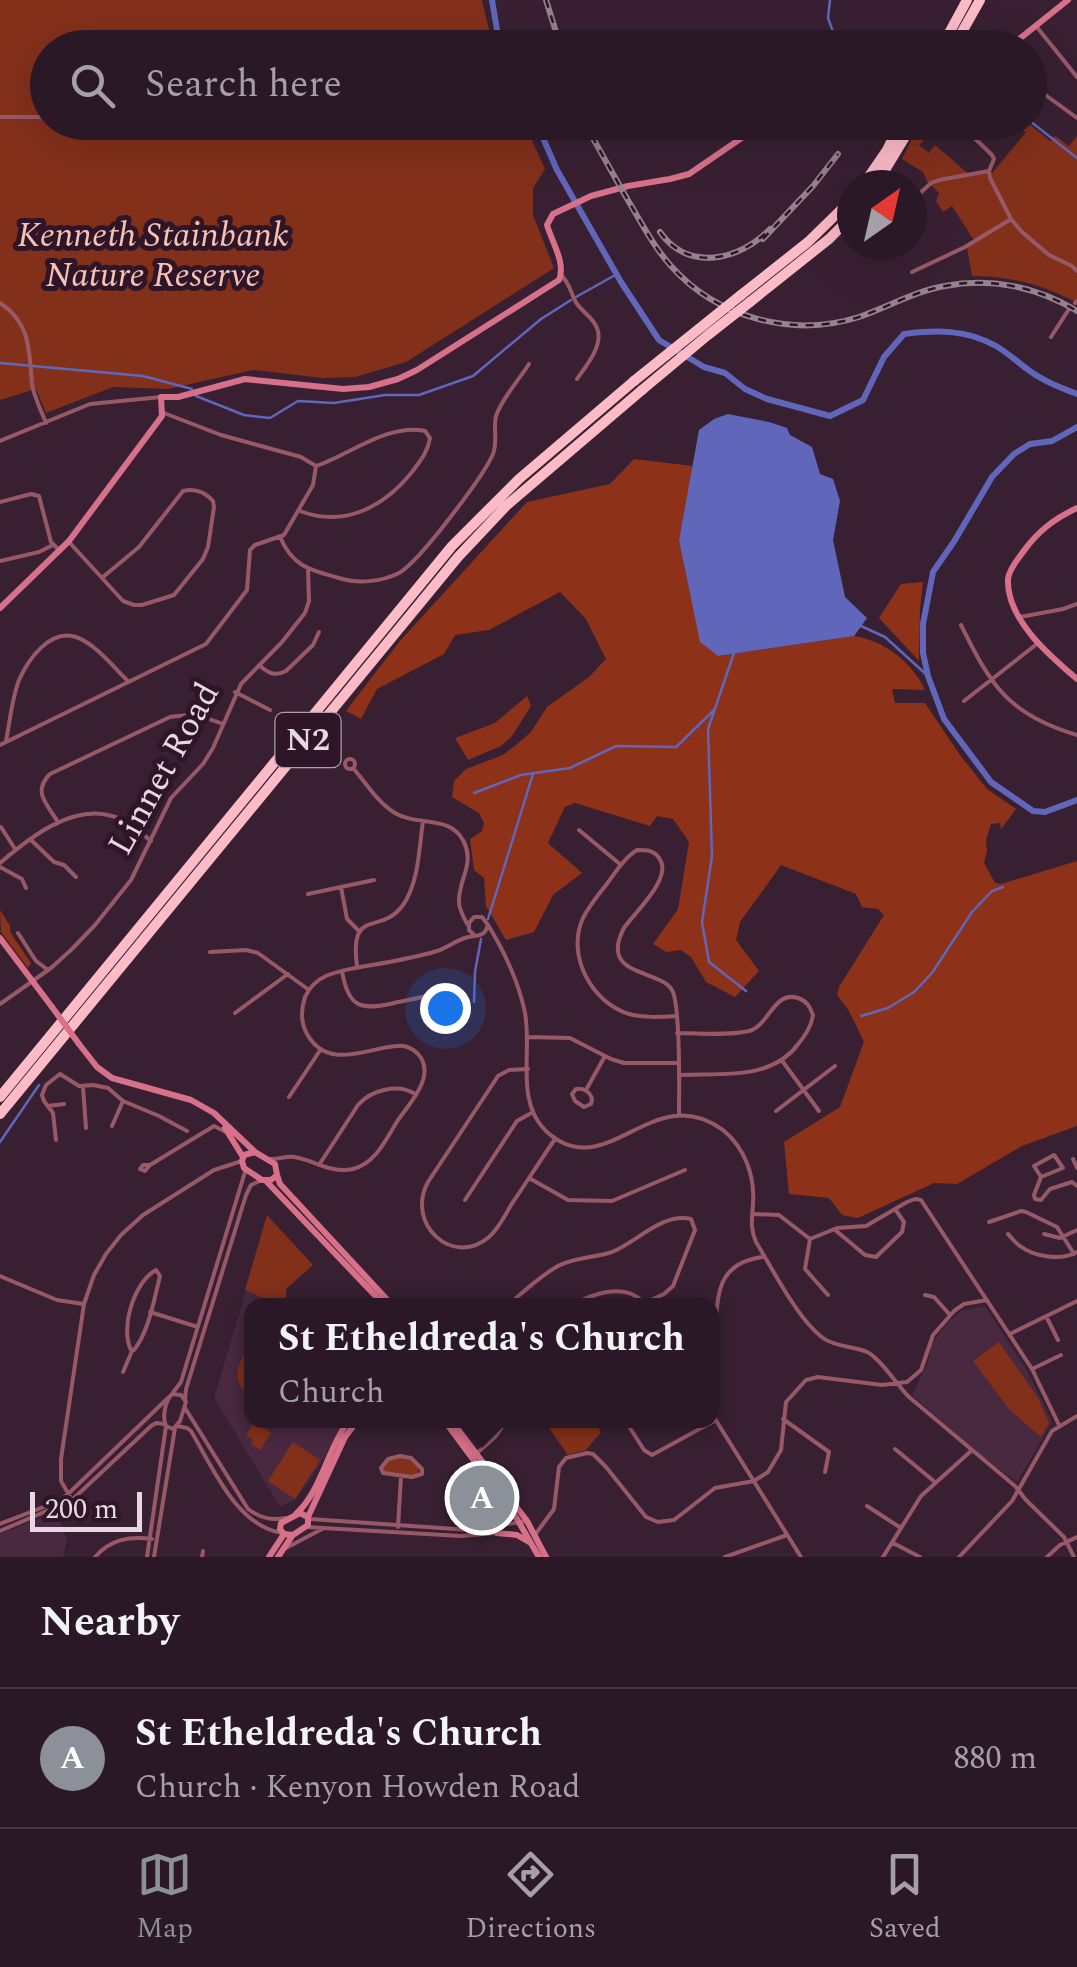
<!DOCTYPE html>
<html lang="en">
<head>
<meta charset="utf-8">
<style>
	:root { --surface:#2a1826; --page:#362532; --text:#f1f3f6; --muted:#a5a0a7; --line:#463743; --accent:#8c9099 }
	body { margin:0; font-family:Spectral,serif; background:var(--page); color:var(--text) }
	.compass { position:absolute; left:837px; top:170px; width:90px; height:90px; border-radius:50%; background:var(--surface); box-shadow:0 10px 40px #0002; rotate:34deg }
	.scale { position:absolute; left:30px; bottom:25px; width:112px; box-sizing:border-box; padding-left:10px; border:5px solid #e8d8e3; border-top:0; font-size:28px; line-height:35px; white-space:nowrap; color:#e8d8e3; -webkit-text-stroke:8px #2e1628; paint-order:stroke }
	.you { position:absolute; left:445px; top:1008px; width:35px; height:35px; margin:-25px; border:8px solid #fff; border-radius:50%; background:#1a73e8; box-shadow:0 0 0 15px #1a73e833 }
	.badge { display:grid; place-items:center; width:65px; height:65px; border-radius:50%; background:var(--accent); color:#fff; font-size:32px; font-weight:700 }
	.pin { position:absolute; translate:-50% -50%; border:5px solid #fff; box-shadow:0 2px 10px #0006 }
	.popup { position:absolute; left:244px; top:1298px; width:475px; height:130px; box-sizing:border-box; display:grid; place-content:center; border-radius:20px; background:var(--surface); filter:drop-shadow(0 2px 8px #0005); font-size:32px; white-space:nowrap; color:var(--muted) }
	.popup b { font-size:38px; color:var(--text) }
	.popup::after { content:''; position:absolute; left:50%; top:100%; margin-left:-20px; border:20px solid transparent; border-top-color:var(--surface) }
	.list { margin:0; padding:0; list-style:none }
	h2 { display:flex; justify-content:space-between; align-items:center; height:130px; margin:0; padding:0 40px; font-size:42px }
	h2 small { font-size:32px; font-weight:400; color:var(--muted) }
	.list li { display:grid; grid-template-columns:65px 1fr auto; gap:30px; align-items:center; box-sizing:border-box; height:140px; padding:0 40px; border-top:2px solid var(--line) }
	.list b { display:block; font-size:38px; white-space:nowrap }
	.list p { margin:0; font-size:32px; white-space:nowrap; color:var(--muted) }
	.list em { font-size:32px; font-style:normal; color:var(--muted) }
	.icon { flex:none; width:55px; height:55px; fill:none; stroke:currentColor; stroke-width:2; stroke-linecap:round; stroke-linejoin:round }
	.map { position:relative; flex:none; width:1077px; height:1557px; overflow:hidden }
	.search { position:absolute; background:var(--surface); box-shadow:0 10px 40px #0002; left:30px; right:30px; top:30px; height:110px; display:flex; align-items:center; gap:25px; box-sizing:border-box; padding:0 35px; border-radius:55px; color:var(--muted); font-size:38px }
	.sheet { height:270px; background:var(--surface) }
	nav { display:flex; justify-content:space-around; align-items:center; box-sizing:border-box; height:140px; border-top:2px solid var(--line); background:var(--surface); font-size:28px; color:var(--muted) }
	nav a { display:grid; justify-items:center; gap:5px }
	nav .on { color:var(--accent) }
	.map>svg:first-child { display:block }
</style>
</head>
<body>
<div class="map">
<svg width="1077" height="1557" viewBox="0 0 1077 1557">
	<rect width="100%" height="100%" fill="#382032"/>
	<path fill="#482940" d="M246,1291L270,1299L279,1305L252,1306V1420L344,1421L321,1463L296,1499L280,1507L214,1398Z
		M985,1306L1029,1374L1052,1422L1017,1482L983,1457L912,1395L928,1362L932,1343L948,1322L961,1311Z
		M56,1512L67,1540L63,1557H0V1534Z"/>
	<path fill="#83301b" d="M0,0H482L493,47L48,48V122L524,123L545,169L533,188V215L554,268L406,362L355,377L323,378L253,370L168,389L113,387L46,413L36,389L0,400Z
		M920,123H940L919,145L929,153L935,145L971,176L993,172L1026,132L1014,126L1007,128L1002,123H1028L1050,141L1055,136L1069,146L1077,136V303C1044,285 1010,276 972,276L967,247L975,242L952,206L943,212L936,201L939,193L927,181L923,172L902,159Z
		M267,1215L313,1265L286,1289V1305C278,1306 255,1294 245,1290Z
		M252,1341V1400C228,1378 238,1365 252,1341Z
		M999,1342L1038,1398L1049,1423L1041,1437L1009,1409L973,1361Z
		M255,1421L266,1425L264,1428L271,1433L260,1450L251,1444L253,1440L246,1435Z
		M544,1421H594L601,1432L586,1450L568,1455Z
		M293,1442L320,1460L295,1499L268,1481Z
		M401,1457L412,1461L419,1469L418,1476L385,1473L382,1469L389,1460Z"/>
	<path fill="#8d3118" d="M634,459L693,466L679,540L718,656L854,636C885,641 912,662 925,690L892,689L895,703H925L960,755L987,789L1016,809L1001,829L1000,823L991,824L986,840L987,851L984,863L995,883L1001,884L1077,861V1126L1022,1146L957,1184L934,1183L858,1218L842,1215L829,1198L789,1194L784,1142L840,1107L864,1042L849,1011L837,995L839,987L884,915L878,909L862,907L856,894L781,865L740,922L736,940L759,971L735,997L706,982L691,957L681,950L666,952L653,944L678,909L689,842L673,819L657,816L650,826L575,803L565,807L548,843L582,873L553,895L534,932L506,940L486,906L484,878L474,870L470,839L482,831L484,823L479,813L452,797L454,781L466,769L503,755L517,744L531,732L547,707L589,677L606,659L586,619L560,592L489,630L455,635L444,654L377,689L361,719L346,711L399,642L527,502L610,484Z
		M923,582L920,610L919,661L879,618L901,584Z
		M527,696L531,706L512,736L501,746L468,760L455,738L495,723Z
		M0,910L10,926V932L31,963L28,968L1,932Z"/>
	<path fill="#6066ba" d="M728,414L769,422L787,428L790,435L812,447L820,474L833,479L840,501L833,540L845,597L867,618L854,636L718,656L700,642L679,540L699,430L714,419Z"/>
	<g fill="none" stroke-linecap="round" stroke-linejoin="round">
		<path stroke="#6066ba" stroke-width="2.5" d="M830,0L828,18L839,48
			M1030,121L1077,158
			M576,297L617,274
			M0,363L143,376L192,389
			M196,396L244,415L270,418L298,401L334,403L385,395H419L473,376L541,319L571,300
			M861,626L885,637L928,676
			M734,653L708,729L712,856L702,922L709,962L746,991
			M474,793L521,775L570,768L616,746L676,747L714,710
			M488,919L533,774
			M474,1002L475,972L481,939
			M861,1016L888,1008L914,992L932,973L972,912L992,891L1003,887
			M0,1142L39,1085"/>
		<path stroke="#6066ba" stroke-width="6" d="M492,0L500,48
			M536,122L557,170L621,282L659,340L704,367L725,373L745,389L767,399L830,416L863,400L884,357L904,334C936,330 966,329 996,346C1012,355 1025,370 1041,378C1052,385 1065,389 1077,394
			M1077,427L1052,441L1030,444L1014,454L992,477L955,540L933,572L923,624V653L928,676L944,719L991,782L1033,811L1045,812L1077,800"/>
		<path stroke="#985967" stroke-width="4" d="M1036,26L1077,77
			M1030,80L1044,94L1077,118
			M0,117H48
			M958,122L992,155L994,159L989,171L990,178L1011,219L1021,231L1049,255L1072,266L1077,271
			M918,195L931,183L939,180L989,171
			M912,272L965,247L1011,219
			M562,276C570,284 571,294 577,304C583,312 594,319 597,328C604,345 586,366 577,379
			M0,303C31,323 29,351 32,384C34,397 41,410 46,423
			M1075,303L1077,301
			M1051,337L1069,309
			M0,441L90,404L161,397
			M0,502L31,494L39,496L51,542L60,551
			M300,511C344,528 384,507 412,472C420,461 428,452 430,438L425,431C388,423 349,455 316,466
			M280,537C293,567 310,570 339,578C358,584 381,582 399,573C419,562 483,477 493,454C498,441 493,428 496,416C502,398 519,380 529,364
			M70,543L123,601L134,605H142L174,595L203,559L208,547L214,507L213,501C205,492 194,488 183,491L139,547L103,577
			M0,561L39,552L53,545
			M1020,617L1063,609L1077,604
			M961,625C991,686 1009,715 1077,735
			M259,665C268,673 275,677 286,671L313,645L319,632
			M235,692L270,710
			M964,701L1038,643
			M6,741C10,721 12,698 19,680C28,660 50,628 76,637C96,644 114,668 129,682
			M0,745L206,644L247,590L250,550L255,545L284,535L313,485L316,466L301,457L221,435L164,413
			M345 764a5 5 0 1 1 10 0a5 5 0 1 1-10 0Z
			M353,768C366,783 378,803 395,813C418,827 450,814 464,842C475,865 458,880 459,902C459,910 464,917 467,924
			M58,822C47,804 32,792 50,774L170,717C189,713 205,717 223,724
			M1,827L15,849
			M579,830L621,865
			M30,839L54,862L64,865L76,877
			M0,863C29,838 72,804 112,816C127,820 139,831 151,841
			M0,867L22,879L26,888
			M341,887L347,919L359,931
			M308,894L374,880
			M488,925C504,951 517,978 524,1008C534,1048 513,1101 547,1132C607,1186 653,1078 723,1130C745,1148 755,1176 753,1204C752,1219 750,1228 756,1242C772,1268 798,1320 823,1338C835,1347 853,1346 867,1352C879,1357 898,1386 909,1397L1015,1486L1026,1500L1064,1537L1074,1557
			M18,933L36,961L48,970
			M210,952L246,950L258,953L309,990
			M357,966C349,906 381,936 403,905C419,882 419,848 423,821
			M342,971C348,1007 360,1011 394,1003C407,1000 421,998 434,994
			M0,1004L51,968L72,949L95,925L131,880L171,798L203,764L213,748L241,684L282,642L305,613L309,601L308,568
			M235,1013L288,974
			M676,1016C660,1017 644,1018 629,1014C591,1002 566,955 583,918C589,906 598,895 606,885C615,873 624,858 637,850C646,850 654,850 659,858C674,877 635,912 624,928C598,977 660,969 672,990C681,1005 679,1094 679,1115
			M677,1033C700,1033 727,1036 749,1031C769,1026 774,990 798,998C807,1001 810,1007 813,1015C811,1027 806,1034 799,1043C772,1081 721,1073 680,1075
			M527,1037L570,1038L611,1059L624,1063H677
			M783,1062L819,1111
			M528,1069L509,1070L498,1076L428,1182C405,1224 453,1268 489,1237C498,1229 505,1216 511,1205C526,1183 540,1161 555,1139
			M83,1087L86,1128
			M576,1089C584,1088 590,1092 592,1099L591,1104L584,1107L575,1101L572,1094Z
			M586,1090L605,1056
			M289,1097L321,1049
			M48,1106L64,1104
			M776,1111L835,1066
			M112,1126L123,1101
			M56,1140L53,1113L44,1101L42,1095L46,1085L60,1074L79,1086L93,1085L108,1088L123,1101L159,1116L187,1131
			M271,1159C278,1159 287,1156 294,1157C314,1160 331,1174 353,1169C376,1163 386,1139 398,1120C410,1103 437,1075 418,1054C412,1048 405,1045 397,1046C366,1048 328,1071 307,1034C301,1023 301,1009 305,997C309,988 317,980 326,976C335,972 346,970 355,968C383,963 411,959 437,951C447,948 455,941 465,938C476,934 484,939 488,925L482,917H474L469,923V930L474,935
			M1073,1159L1077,1168
			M150,1165H143L140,1169L145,1171L150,1165L214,1126L226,1132
			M319,1165L358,1105C371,1090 398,1083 415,1094
			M1041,1177L1034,1166L1054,1155L1063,1168L1041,1177L1034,1195L1035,1199L1041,1200L1050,1189L1072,1182L1077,1186
			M529,1178L568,1200L612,1201L685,1170
			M465,1200L517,1121L533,1112
			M753,1214L779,1215L810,1239L837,1228L866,1226L907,1202L915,1199L921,1200L1032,1369L1059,1425
			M989,1222L1021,1211L1026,1212L1057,1227L1074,1254
			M834,1229L865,1255L876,1257L902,1232L904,1222L895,1209
			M1008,1234C1012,1238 1015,1243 1020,1246C1034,1257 1062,1261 1077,1252
			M1044,1234L1060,1238L1077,1230
			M810,1239L805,1269L828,1295
			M156,1270L160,1276C154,1300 149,1331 134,1350H131C120,1328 134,1282 156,1270Z
			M0,1276L57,1300L84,1304
			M925,1295L934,1297L950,1315
			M315,1302L318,1306
			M507,1306C523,1292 540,1276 558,1266C575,1257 594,1258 612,1252C637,1242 663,1212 691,1219L695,1230L673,1286L664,1294L644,1303
			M569,1306C591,1295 624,1281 643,1302
			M150,1312L198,1327
			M1046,1316L1058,1340
			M1010,1334L1077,1301
			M712,1347C721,1306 708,1265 762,1257
			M1032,1369L1061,1355
			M123,1372L132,1351
			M172,1394L181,1382L245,1172
			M172,1394L181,1395L186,1402L180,1421L173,1429L166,1426C162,1417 165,1401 172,1394Z
			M185,1400L186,1389L246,1195L251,1185L262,1180
			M185,1408L248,1509C260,1518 272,1521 286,1518
			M712,1414L801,1557
			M783,1419L829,1452L825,1472
			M625,1420L644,1450L652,1455L716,1420
			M177,1426L187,1428L191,1431C213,1468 237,1527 283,1533
			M895,1449L935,1482
			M476,1454L495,1437L507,1420
			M400,1456L411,1458L422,1469V1474L412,1477L383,1473L381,1468L388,1459Z
			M72,1500L61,1481V1459L84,1304L94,1275L106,1254L121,1235L143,1215L214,1170L242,1161
			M867,1506L901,1528
			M310,1519L470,1530L527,1521
			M0,1524L59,1501L68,1494L169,1397
			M306,1527L461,1536L496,1533
			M398,1527L401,1476
			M0,1531L72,1500L151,1426L156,1423L164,1424
			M534,1536L554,1509L559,1467L566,1458L587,1453L593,1454L606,1467L646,1517L658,1522L674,1520L715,1488L754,1481L768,1472L781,1450L786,1402L806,1380L818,1377L882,1385L907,1382L921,1370L933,1335L954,1311L964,1304L987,1300
			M893,1543L920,1557
			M286,1548L322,1529
			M95,1557C111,1539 129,1536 152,1539
			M147,1557L166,1426
			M154,1557L175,1428
			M202,1557L203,1551
			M725,1557L787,1535
			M883,1557L921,1496L971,1451
			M959,1557L1012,1501L1052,1431L1077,1416
			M1047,1557L1060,1545L1077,1537"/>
		<path stroke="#d77189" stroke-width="6" d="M1008,48L1068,0
			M1077,508C1054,519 1038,531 1023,552C1018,559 1009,569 1008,579C1006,619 1050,656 1077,679
			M0,608L69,541L162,416L161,397H178L245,379L343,389L369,387L398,379L417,370L559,280C566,263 552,242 547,225L553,214L591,196L628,186L670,179L689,174L765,122
			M0,938L52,1007
			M79,1044L97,1067L112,1078L191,1100L214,1113L255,1152
			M225,1128L243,1157
			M255,1152L275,1164L277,1175L271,1180H262L244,1168L242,1161L244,1155Z
			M277,1175L280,1184L393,1306
			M267,1182L385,1306
			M444,1420L517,1519L539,1557
			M451,1420L527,1521L546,1557
			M300,1513L308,1517V1525L293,1535L284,1534L280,1529L281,1523Z
			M296,1514C322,1490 327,1449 349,1420
			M308,1517L345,1437L358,1420
			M497,1533L517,1535L529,1542
			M269,1557L284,1534
			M278,1557L292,1536"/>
		<path stroke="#fcbbc7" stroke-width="10" d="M941,48L967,0
			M953,48L980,0
			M863,185L887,150L901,122
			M876,185L914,122
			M741,295L808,242L852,199
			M750,302L829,239L852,216
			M0,1097L452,546L519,479L634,381
			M0,1114L458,557L506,506L642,390"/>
		<g stroke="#95818f" stroke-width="6">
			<path id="rail" d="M546,0L561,48
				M584,122C599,149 614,176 629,202C642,224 654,247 671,266C717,318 793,338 859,317C888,307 915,291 945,286C991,277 1037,287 1077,311
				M660,232C688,272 739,261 770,229
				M763,239L813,186L838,154"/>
		</g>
		<use href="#rail" stroke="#2e1628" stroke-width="2.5" stroke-dasharray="8" stroke-linecap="butt"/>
		<path stroke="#d77189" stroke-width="6" d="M52,1007L79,1044"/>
		<path stroke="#fcbbc7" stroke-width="10" d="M634,381L741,295
			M642,390L708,335L750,302"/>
	</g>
	<g text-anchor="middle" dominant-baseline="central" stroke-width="10" stroke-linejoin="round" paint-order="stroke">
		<rect fill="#2e1628" stroke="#b09eab" stroke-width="2.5" x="275.5" y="713" width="65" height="54" rx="8"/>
		<g font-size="32" font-weight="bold" fill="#e8d8e3">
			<text x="308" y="740">N2</text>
		</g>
		<g font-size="35" font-style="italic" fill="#f7c2b4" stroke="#2e1628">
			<text x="153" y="235">Kenneth Stainbank<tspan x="153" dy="40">Nature Reserve</tspan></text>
		</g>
		<g font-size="35" fill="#e8d8e3" stroke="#2e1628">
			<text transform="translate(164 769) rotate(-61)">Linnet Road</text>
		</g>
	</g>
</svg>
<svg class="compass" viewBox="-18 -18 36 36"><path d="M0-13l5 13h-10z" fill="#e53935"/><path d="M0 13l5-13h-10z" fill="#a5a0a7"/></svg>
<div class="scale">200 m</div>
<div class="you"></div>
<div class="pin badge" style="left:482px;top:1498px">A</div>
<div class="popup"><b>St Etheldreda's Church</b>Church</div>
<div class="search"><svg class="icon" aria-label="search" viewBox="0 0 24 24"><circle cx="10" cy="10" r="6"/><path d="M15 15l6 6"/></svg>Search here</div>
</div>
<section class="sheet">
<h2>Nearby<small></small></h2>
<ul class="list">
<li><span class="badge">A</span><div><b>St Etheldreda's Church</b><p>Church · Kenyon Howden Road</p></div><em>880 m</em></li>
</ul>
</section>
<nav>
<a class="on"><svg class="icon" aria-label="map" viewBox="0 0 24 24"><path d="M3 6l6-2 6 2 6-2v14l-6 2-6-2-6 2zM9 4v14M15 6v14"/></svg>Map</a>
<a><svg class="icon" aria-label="directions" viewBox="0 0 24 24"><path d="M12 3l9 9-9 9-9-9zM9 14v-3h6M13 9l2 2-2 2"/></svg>Directions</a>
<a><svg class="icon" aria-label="saved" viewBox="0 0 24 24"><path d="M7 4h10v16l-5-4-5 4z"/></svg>Saved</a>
</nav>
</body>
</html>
